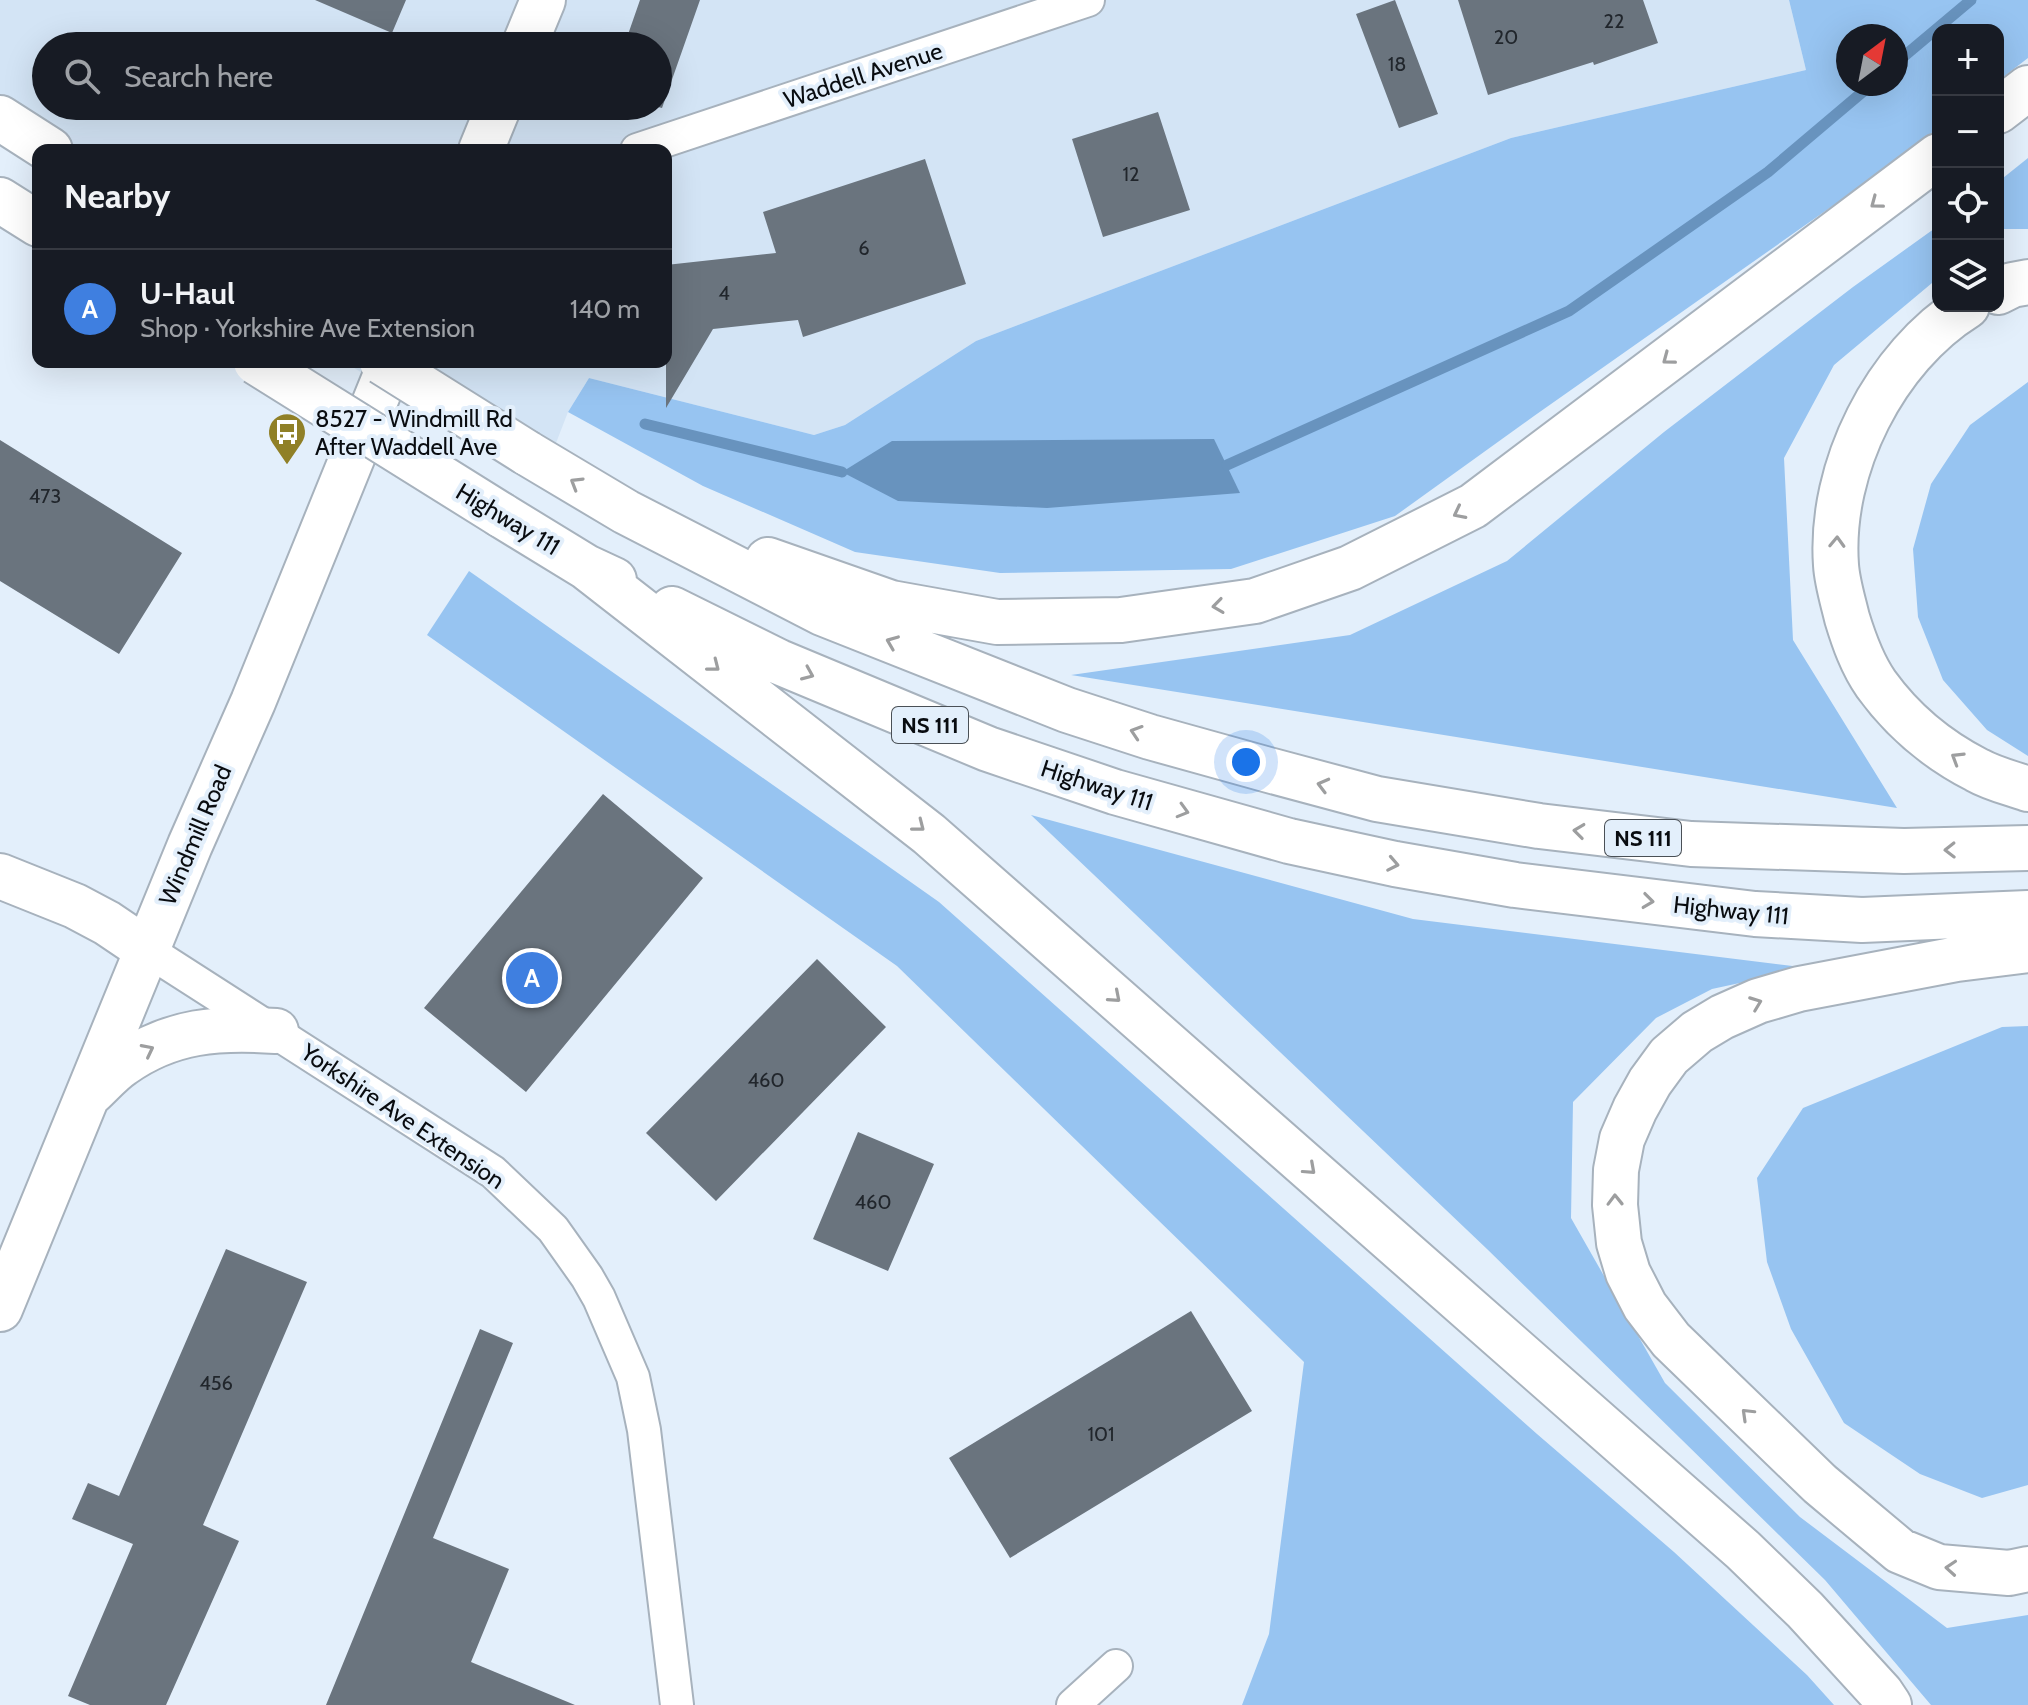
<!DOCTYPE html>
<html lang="en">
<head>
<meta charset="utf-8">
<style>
	:root { --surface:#171b24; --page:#242831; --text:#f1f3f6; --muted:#9ea1a6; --line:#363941; --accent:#ea580c }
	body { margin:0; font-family:Cabin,sans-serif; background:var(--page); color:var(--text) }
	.controls { position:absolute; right:24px; top:24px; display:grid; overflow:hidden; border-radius:16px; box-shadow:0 8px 32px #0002 }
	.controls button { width:72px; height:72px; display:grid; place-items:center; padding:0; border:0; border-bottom:2px solid var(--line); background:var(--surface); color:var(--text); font:40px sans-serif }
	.compass { position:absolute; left:1836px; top:24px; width:72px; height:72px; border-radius:50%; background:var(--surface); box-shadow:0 8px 32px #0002; rotate:32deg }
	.you { position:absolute; left:1246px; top:762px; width:28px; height:28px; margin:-20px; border:6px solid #fff; border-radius:50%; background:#1a73e8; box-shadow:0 0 0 12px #1a73e833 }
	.badge { display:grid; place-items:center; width:52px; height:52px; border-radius:50%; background:var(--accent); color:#fff; font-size:26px; font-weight:700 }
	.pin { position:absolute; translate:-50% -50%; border:4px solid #fff; box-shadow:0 2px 8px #0006 }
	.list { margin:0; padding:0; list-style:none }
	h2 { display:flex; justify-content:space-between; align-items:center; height:104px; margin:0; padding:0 32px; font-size:34px }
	h2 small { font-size:26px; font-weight:400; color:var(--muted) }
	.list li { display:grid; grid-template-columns:52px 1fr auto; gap:24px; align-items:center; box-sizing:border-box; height:120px; padding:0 32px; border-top:2px solid var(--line) }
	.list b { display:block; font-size:30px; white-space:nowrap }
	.list p { margin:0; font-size:26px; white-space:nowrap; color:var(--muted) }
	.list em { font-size:26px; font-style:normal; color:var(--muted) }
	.icon { flex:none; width:44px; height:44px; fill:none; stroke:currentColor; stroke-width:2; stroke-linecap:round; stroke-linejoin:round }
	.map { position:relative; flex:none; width:2028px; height:1705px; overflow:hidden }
	.search { position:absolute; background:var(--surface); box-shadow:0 8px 32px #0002; left:32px; top:32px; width:640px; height:88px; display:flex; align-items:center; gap:20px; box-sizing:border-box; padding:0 28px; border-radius:44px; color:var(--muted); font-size:30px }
	.panel { position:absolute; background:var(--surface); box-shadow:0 8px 32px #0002; left:32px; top:144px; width:640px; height:224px; border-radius:16px }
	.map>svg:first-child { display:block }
</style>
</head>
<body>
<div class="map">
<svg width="2028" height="1705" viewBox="0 0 2028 1705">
	<rect width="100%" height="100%" fill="#e3effb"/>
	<path fill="#d3e4f5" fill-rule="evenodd" d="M0,0H1789L1806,70L1511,138L976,341L845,425L814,435L589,378L568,412L539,487L345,362H666V150H38L0,142ZM46,46H658V106H46Z"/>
	<path fill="#97c4f1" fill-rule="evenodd" d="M1789,0H2028V58L1998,81V30H1938V128L1878,174L1534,416L1395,516L1231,569L1000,573L855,552L703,486L568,412L589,378L814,435L845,425L976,341L1511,138L1806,70ZM1848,36H1896V84H1848Z
		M2028,158V229H1998V182Z
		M1938,226V278L1834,365L1784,458L1793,640L1897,808L1071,675L1350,635L1507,561L1664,432L1853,287Z
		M2028,382V756L1987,730L1943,680L1918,617L1913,549L1931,484L1970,425Z
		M469,571L939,902L1537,1434L1674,1552L1807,1675L1834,1705H1242L1269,1634L1304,1362L897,966L427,635Z
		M1031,815L1413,919L1809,968L1712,989L1656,1018L1573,1102L1571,1218L1665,1383L1800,1517L1947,1628L2028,1615V1705H1931L1825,1580L1487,1249Z
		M2028,1026V1485L1982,1498L1920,1474L1844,1423L1791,1329L1767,1262L1757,1178L1803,1108L2002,1027Z"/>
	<path fill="#6893be" d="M1214,439L1240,493L1047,508L898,501L842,472L892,441Z"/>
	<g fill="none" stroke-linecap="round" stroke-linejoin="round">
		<path stroke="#6893be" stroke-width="11" d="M1896,63L1971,0
			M645,424L842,472
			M1227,465L1569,311L1768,172L1872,84"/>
	</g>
	<path fill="#6a747e" d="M315,0H406L392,33Z
		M640,0H700L662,108L658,107V46H624Z
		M1395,0L1438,114L1399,128L1356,14Z
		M1458,0H1643L1658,43L1594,65L1593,62L1488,95Z
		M1158,112L1190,210L1103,237L1072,139Z
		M925,159L966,284L803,337L798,320L713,329L666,408V265L776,253L763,212Z
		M0,440L182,553L119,654L0,581Z
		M603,794L703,878L526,1092L424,1008Z
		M817,959L886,1027L716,1201L646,1133Z
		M858,1132L934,1164L888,1271L813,1239Z
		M226,1249L307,1282L203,1525L239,1541L166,1705H90L68,1696L133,1544L72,1519L88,1483L119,1496Z
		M1191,1311L1252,1411L1010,1558L949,1458Z
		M480,1329L513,1343L433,1538L509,1569L471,1662L575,1705H326Z"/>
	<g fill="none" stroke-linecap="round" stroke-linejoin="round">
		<g stroke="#a7b2bd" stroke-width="36">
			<path id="street" d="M637,150L1088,0
				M147,950L493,1172L553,1229L587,1277L599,1298L633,1377L644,1430L677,1705
				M1073,1705L1116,1666"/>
		</g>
		<g stroke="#a7b2bd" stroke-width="48">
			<path id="secondary" d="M524,46L543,0
				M481,150L499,106
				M0,876L75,906L107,923L147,950
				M91,1093C101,1084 111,1072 123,1064C171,1030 219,1027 276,1031
				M0,1309L190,845L253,702L391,362"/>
		</g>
		<g stroke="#a7b2bd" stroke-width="48">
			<path id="highway" d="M1998,111L2028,88
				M0,118L50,150
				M0,200L38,224
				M1998,292L2012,285L2028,282
				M1967,306C1885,357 1829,468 1836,565C1837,582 1843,601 1847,618C1854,641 1862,664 1876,684C1902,720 1938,750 1977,770C1993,779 2011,783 2028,789
				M527,453L626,512L822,613L1067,710L1150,737L1265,769L1377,799L1539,826L1691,844L1904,851L2028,848
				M501,515L586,567L614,580
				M768,560L891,603L997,622L1121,620L1255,601L1350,568L1473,506L1938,156
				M586,567L929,834L1743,1550L1805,1610L1881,1693L1889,1705
				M672,609L779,662L988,749L1115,792L1289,841L1395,864L1515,885L1755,914L1862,920L2028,913
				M2028,950L1957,959L1799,989L1758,1001L1722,1017L1697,1032L1669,1056L1650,1082L1635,1109L1622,1139L1616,1170L1615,1205L1619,1243L1628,1273L1645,1306L1671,1340L1820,1484L1900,1551L1939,1567L2009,1573L2028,1569"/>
		</g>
		<use href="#street" stroke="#fff" stroke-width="32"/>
		<use href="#secondary" stroke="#fff" stroke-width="44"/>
		<use href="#highway" stroke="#fff" stroke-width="44"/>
		<g stroke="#a7b2bd" stroke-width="48" stroke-linecap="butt">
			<path id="highway-bridge" d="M256,362L501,515
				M382,362L527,453"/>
		</g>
		<use href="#highway-bridge" stroke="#fff" stroke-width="44"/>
	</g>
	<defs><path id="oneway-chevron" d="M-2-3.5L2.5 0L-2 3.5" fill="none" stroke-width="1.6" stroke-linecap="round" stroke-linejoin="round" transform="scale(2)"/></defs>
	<g stroke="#9d9e9f">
		<use href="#oneway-chevron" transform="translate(1876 203) rotate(143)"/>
		<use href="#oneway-chevron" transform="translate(1668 359) rotate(143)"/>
		<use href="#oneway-chevron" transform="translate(576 483) rotate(-149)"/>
		<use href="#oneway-chevron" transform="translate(1459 513) rotate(153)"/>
		<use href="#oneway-chevron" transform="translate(1837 542) rotate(-88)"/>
		<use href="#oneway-chevron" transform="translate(1218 606) rotate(172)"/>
		<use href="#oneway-chevron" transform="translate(892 642) rotate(-158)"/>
		<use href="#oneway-chevron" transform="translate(714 666) rotate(38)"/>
		<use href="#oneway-chevron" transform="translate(808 674) rotate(23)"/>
		<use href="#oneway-chevron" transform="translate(1136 732) rotate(-162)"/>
		<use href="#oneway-chevron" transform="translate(1957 758) rotate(-148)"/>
		<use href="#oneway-chevron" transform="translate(1323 785) rotate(-165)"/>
		<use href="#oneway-chevron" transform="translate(1183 811) rotate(16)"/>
		<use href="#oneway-chevron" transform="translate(919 826) rotate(38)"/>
		<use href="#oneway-chevron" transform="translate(1579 831) rotate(-173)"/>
		<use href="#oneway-chevron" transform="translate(1950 850) rotate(179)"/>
		<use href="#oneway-chevron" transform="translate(1393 864) rotate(11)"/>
		<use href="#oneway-chevron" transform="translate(1648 901) rotate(7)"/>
		<use href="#oneway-chevron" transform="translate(1115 997) rotate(41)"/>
		<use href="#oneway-chevron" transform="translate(1756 1003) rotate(-21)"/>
		<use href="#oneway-chevron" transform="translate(148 1050) rotate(-27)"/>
		<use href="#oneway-chevron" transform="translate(1310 1169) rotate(42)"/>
		<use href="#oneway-chevron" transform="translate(1615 1200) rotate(-91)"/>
		<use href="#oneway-chevron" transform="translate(1747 1414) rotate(-136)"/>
		<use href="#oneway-chevron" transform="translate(1951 1568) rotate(-176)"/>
	</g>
	<defs>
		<g id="bus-pin" transform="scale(2)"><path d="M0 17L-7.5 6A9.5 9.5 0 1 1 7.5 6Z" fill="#908027" stroke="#e3effb"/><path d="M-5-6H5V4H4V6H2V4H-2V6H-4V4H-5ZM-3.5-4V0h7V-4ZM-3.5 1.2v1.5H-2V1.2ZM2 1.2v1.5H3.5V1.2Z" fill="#fff"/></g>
	</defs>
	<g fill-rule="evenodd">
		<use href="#bus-pin" x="287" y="432"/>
	</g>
	<g text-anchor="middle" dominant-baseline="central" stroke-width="8" stroke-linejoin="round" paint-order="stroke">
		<g font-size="20" fill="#21262c">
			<text x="1614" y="21">22</text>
			<text x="1506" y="37">20</text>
			<text x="1397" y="64">18</text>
			<text x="1131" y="174">12</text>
			<text x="864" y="248">6</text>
			<text x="724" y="293">4</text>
			<text x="45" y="496">473</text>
			<text x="766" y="1080">460</text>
			<text x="873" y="1202">460</text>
			<text x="216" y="1383">456</text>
			<text x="1101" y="1434">101</text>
		</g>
		<g fill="#e3effb" stroke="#4a5056" stroke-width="2">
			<rect x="892" y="707" width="76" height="36" rx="6"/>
			<rect x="1605" y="820" width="76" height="36" rx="6"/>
		</g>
		<g font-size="22" font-weight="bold" fill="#090c10">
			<text x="930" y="725">NS 111</text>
			<text x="1643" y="838">NS 111</text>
		</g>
		<g font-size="24" fill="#090c10" stroke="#e3effb">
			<text transform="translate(863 75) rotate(-18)">Waddell Avenue</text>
			<text transform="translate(508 519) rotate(31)">Highway 111</text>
			<text transform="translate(1097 785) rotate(18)">Highway 111</text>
			<text transform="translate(195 835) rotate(-67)">Windmill Road</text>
			<text transform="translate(1731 910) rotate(6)">Highway 111</text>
			<text transform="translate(403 1116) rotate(34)">Yorkshire Ave Extension</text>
		</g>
		<g font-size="24" fill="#090c10" stroke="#e3effb" text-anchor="start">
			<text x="315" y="418">8527 - Windmill Rd<tspan x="315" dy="28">After Waddell Ave</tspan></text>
		</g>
	</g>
</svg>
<div class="controls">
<button>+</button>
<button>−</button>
<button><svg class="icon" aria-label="locate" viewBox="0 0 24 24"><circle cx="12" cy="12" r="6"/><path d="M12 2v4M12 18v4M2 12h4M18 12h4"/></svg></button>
<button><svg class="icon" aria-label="layers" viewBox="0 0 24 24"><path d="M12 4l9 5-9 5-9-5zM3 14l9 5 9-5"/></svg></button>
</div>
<svg class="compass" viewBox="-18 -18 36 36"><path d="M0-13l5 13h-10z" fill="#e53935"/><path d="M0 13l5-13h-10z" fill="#9ea1a6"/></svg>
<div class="you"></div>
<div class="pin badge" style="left:532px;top:978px;background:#3f7fe0">A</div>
<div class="search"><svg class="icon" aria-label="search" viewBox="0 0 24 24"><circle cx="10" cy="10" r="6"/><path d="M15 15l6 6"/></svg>Search here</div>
<section class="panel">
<h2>Nearby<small></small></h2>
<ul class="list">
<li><span class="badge" style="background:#3f7fe0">A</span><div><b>U-Haul</b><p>Shop · Yorkshire Ave Extension</p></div><em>140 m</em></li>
</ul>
</section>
</div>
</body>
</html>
